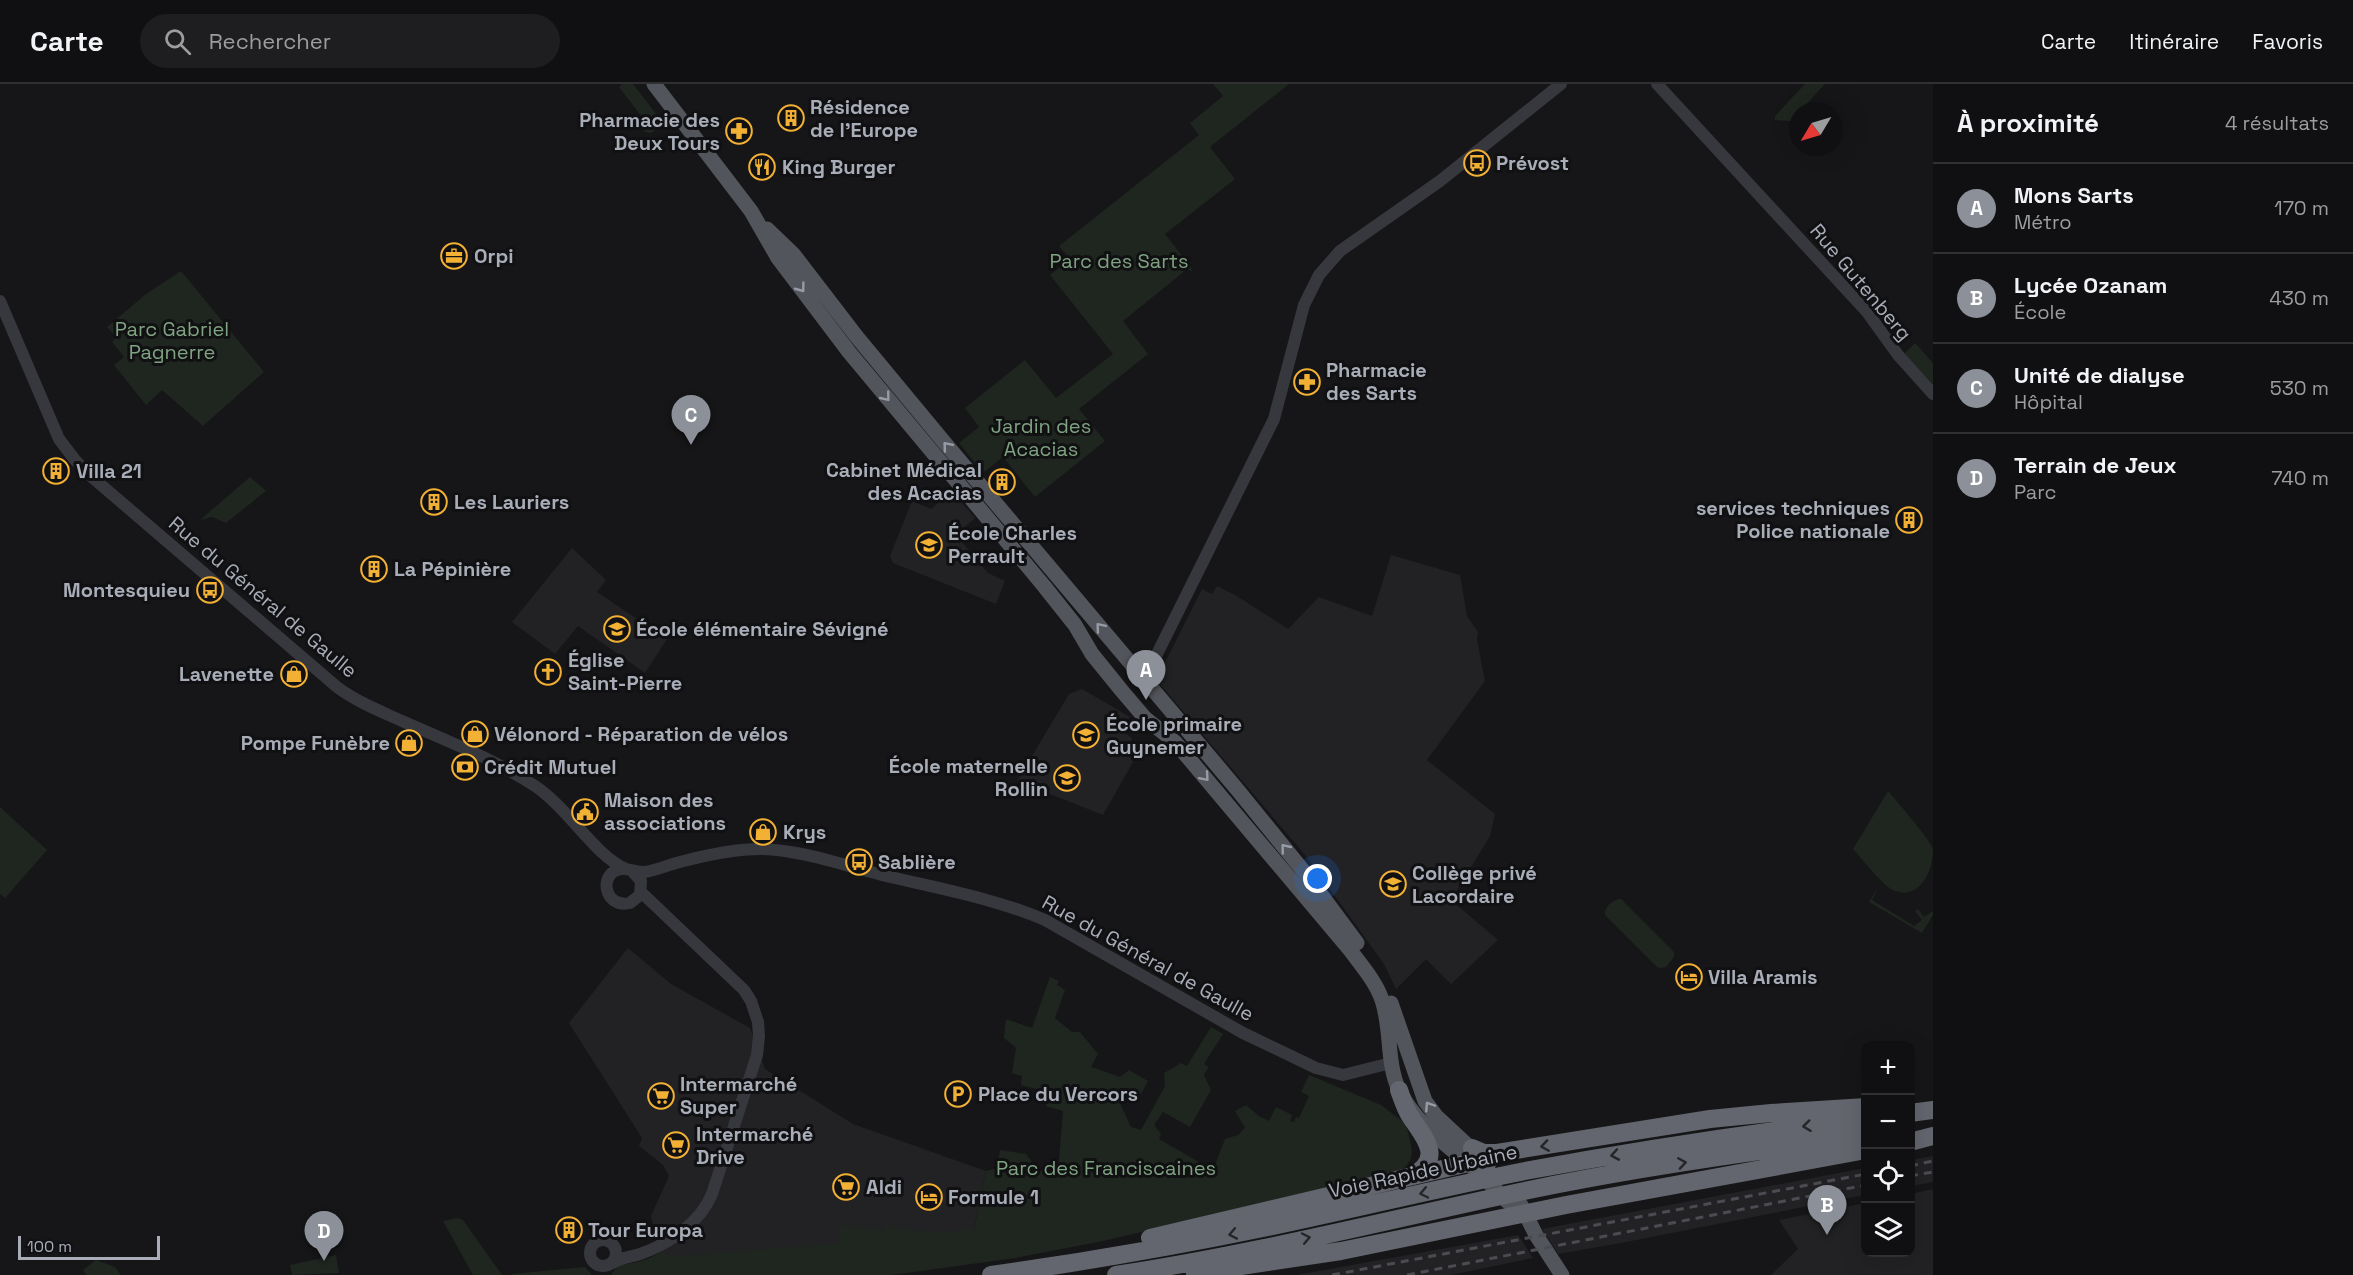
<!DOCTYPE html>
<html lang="fr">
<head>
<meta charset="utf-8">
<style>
	:root { --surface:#101012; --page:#1e1e20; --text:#f1f3f6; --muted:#9c9d9f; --line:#303032; --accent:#8c9099 }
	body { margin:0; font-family:"Space Grotesk",sans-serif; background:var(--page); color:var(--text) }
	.controls { position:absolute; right:18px; bottom:18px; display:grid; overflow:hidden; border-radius:12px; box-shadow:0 6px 24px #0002 }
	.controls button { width:54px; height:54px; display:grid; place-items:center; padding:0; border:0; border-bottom:2px solid var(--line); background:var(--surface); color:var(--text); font:30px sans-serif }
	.compass { position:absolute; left:1789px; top:18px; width:54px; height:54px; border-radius:50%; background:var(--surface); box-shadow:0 6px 24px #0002; rotate:232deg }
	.scale { position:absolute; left:18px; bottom:15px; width:142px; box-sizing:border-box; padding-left:6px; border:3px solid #a8adb8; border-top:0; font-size:16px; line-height:21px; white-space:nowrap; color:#a8adb8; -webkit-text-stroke:4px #111113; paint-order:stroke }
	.you { position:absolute; left:1318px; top:795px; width:21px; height:21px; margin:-15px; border:4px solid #fff; border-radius:50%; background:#1a73e8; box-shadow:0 0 0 9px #1a73e833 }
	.badge { display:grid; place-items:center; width:39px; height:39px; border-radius:50%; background:var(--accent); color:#fff; font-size:20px; font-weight:700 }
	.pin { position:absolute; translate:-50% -50px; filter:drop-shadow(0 2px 3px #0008) }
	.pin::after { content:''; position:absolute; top:32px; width:21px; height:18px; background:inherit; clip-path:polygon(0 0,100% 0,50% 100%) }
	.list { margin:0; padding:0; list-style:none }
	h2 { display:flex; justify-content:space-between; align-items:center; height:78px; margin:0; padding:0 24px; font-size:26px }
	h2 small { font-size:20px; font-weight:400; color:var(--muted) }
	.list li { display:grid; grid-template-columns:39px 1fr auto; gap:18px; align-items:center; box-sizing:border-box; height:90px; padding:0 24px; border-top:2px solid var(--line) }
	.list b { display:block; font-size:22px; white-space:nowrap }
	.list p { margin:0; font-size:20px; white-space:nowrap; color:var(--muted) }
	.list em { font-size:20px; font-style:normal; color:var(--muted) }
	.icon { flex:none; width:33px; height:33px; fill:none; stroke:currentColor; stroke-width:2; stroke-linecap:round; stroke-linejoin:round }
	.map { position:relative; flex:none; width:1933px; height:1191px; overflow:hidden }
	header { display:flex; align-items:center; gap:36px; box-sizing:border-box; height:84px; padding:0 30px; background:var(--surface); border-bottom:2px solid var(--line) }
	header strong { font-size:28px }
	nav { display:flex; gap:33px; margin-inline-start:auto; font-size:21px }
	.search { width:420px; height:54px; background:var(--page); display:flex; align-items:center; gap:15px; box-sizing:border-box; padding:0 21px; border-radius:33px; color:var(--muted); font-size:22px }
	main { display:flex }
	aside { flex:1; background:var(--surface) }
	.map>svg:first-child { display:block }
</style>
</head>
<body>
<header>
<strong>Carte</strong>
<div class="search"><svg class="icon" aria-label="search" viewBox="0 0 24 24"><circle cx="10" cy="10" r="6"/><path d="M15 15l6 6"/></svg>Rechercher</div>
<nav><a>Carte</a><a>Itinéraire</a><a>Favoris</a></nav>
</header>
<main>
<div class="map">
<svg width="1933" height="1191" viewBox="0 0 1933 1191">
	<rect width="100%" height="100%" fill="#161618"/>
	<path fill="#222225" d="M952,407L975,434L956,451L988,489L1005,497L996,520L893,479L890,472L912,417L931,425Z
		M572,464L606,496L597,508L667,555L645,589L578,542L555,570L512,538Z
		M1391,471L1460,491L1467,532L1478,548L1477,556L1485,597L1427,676L1495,730L1490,752L1451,816L1498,856L1451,900L1426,875L1396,905L1384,880L1305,771L1159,599L1158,592L1202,505L1212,510L1217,502L1237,512L1288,545L1319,513L1372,532Z
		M1082,605L1130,633L1119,642L1125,649L1132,654L1131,658L1141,664L1103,731L1017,697L1069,610Z
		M628,864L671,900L750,944L765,985L853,1040L986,1087L973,1150L661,1181L651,1132L669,1092L663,1081L639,1062L642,1054L569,939Z
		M1933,1072V1098L1911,1102V1076Z
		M1865,1084V1111L1621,1159L1558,1170L1542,1145Z
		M1933,1105V1191H1771L1798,1165L1779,1136L1865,1119L1866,1168H1910L1911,1110Z
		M1518,1151L1533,1174L1451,1191H1297Z"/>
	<path fill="#1e261f" d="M622,0H633L660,35L659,43L651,49L645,48L640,42L645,37L619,3Z
		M1213,0H1289L1210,63L1235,95L1165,150L1191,183L1192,187L1186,186L1123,237L1148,270L1079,325L1105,357L1035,413L1003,373L983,389L959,359L979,343L965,324L1025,276L1056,314L1113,270L1050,191L1070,175L1059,162L1199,51L1190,39L1223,12Z
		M1805,0H1825L1800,27H1798L1791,37L1775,36V32Z
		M181,187L264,288L203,342L162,306L146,321L114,281L124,273L112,258L116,253L107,243L146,210Z
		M1915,259L1933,279V304L1902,272Z
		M250,393L266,407L226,439L212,433L200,436Z
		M1888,707C1896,716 1931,757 1933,765C1933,790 1917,819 1891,805C1882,800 1861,774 1853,765Z
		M0,723L47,766L5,814L0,810Z
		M1878,803L1872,816L1914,842L1922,836L1915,827L1918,825L1924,833L1933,827V831L1922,849L1869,818Z
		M1621,815L1674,868V873L1666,883L1661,884L1657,883L1605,831C1604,823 1613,815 1621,815Z
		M1050,893L1059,897L1057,901L1065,906L1055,934L1072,948H1080L1098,970L1091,983L1120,993L1129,986L1148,997L1141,1010L1132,1006L1119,1017L1131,1043L1141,1046L1165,1002L1164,989L1181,979L1187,982L1211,943L1223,950L1204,980L1209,983L1204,991L1211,1006L1190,1043L1163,1028L1154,1041L1161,1050L1159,1055L1213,1086L1225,1055L1238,1051L1245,1044L1235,1027L1246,1021L1259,1032L1269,1037L1276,1023L1292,1031L1290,1037L1294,1038L1296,1033L1299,1034L1309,1012L1301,1008L1309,991L1381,1021L1406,1040C1410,1060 1419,1072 1401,1087L1103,1157L1015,1174L892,1191H611C618,1178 628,1181 641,1177C649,1175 656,1170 664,1167L670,1173L839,1159L840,1141L883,1146L885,1140C902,1145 922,1148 941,1148C952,1148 962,1144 974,1146L986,1087L997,1084L1000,1066L1026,1070L1038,1086L1058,1089L1063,1027L1046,1022L1048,1008L1021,1001L1022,992L1012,989L1016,964L1004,954L1006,935L1032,944Z
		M457,1134L463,1136L502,1191H473L443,1137Z
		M336,1171L339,1189L292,1191L290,1181Z
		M96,1176L115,1183L121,1191H86L83,1186Z
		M585,1183L592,1191H511L513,1190Z"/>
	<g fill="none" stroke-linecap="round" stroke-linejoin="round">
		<path stroke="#37383d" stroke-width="12" d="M1657,0L1867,228L1898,271L1933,310
			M0,217L59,355L75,376L93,394L337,603C357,618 380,627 402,637C447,657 494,675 535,702C568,724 594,771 626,785
			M1138,587L1148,582L1156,572L1274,335L1304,221L1319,191L1340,167L1440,97L1561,0
			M632,787L641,797L640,811L630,819C603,825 598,787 622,785C630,784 637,789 645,788C657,786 668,781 680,778C706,771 734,765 761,765C801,766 843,781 882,791C936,804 994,814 1045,836L1243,949L1316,984L1343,991L1391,979
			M590 1169a13 13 0 1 1 26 0a13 13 0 1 1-26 0Z
			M613,1179C622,1173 631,1173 640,1170C669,1160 700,1139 712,1110L757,971L759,952L758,938L751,917L744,906L641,808"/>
		<path stroke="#53555c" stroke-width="15" d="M654,0L751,127L778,174L849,268L1044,502L1075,541L1092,570L1122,607L1145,634L1175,658L1350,866C1362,882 1376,898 1382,916C1392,945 1386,978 1399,1006C1415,1040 1451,1064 1478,1088C1495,1102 1505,1121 1526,1129
			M767,145L794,171L857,253L944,358L1236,704L1305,789L1357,859
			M1391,919L1425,1017L1436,1032L1480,1073
			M1521,1121L1536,1151L1562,1191"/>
		<path stroke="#63666e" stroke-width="18" d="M1399,1006C1402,1014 1405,1024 1410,1032C1423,1052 1445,1074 1413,1091
			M1910,1029L1933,1026
			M1910,1058L1933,1052
			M1472,1064L1484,1069H1497L1710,1035L1771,1029L1866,1023
			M1150,1154L1468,1079L1487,1080
			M1195,1189L1341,1167L1566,1121L1866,1066
			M991,1191C1084,1178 1176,1162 1268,1143C1354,1125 1439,1104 1525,1087C1638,1066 1751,1049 1866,1035
			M1116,1191C1255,1170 1392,1135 1529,1106C1640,1083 1753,1067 1866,1053"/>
		<path stroke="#4a4c52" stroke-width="3" stroke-dasharray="8 6" stroke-linecap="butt" d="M1910,1082L1933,1077
			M1910,1092L1933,1088
			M1332,1191L1866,1090
			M1407,1191L1866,1101"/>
	</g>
	<defs><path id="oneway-chevron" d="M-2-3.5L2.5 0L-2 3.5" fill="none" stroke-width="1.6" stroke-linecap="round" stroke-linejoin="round" transform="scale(1.5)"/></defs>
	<g stroke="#979ba6">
		<use href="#oneway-chevron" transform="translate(801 204) rotate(53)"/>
		<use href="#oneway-chevron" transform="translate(886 313) rotate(51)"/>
		<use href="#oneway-chevron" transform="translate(947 362) rotate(-130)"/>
		<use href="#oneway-chevron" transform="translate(1100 543) rotate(-130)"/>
		<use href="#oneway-chevron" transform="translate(1205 693) rotate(49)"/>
		<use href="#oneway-chevron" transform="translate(1285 764) rotate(-129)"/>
		<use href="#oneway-chevron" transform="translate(1429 1022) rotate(-123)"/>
	</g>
	<g stroke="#26262a">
		<use href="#oneway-chevron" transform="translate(1807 1042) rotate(173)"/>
		<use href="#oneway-chevron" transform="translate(1545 1062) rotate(171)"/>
		<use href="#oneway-chevron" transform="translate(1615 1071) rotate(170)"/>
		<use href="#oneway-chevron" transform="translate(1682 1079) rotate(-9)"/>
		<use href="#oneway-chevron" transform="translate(1424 1109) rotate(168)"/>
		<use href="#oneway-chevron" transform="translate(1233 1150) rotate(169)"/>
		<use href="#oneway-chevron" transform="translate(1306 1154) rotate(-12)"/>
	</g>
	<defs>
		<g id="building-ring" transform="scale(1.35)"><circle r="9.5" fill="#111113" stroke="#f2b134" stroke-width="1.5"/><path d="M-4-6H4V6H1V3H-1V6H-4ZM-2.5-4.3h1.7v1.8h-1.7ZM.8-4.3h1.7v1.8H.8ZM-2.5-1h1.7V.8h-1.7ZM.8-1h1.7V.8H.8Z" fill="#f2b134"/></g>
		<g id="pharmacy-ring" transform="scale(1.35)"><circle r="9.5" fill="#111113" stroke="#f2b134" stroke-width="1.5"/><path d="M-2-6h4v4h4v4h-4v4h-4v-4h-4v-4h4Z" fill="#f2b134"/></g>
		<g id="bus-ring" transform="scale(1.35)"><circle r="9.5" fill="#111113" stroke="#f2b134" stroke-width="1.5"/><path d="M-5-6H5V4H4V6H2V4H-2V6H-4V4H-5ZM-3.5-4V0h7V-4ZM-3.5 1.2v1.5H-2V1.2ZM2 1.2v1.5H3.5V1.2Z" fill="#f2b134"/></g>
		<g id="restaurant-ring" transform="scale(1.35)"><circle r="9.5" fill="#111113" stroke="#f2b134" stroke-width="1.5"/><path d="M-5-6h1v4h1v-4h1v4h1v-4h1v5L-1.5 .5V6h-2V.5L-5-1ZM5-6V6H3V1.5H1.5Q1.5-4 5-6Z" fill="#f2b134"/></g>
		<g id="office-ring" transform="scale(1.35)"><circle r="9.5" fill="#111113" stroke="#f2b134" stroke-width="1.5"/><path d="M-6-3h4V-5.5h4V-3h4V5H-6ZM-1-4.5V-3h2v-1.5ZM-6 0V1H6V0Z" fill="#f2b134"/></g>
		<g id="school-ring" transform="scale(1.35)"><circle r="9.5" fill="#111113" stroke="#f2b134" stroke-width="1.5"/><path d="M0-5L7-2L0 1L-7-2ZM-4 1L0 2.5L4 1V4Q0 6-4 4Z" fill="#f2b134"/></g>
		<g id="church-ring" transform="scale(1.35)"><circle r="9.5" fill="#111113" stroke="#f2b134" stroke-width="1.5"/><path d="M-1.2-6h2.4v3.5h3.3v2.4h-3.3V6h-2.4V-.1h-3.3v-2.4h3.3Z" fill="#f2b134"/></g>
		<g id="shop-ring" transform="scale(1.35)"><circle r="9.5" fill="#111113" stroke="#f2b134" stroke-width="1.5"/><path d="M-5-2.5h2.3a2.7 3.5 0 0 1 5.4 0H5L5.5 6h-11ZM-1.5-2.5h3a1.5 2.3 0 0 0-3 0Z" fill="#f2b134"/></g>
		<g id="bank-ring" transform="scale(1.35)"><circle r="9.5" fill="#111113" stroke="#f2b134" stroke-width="1.5"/><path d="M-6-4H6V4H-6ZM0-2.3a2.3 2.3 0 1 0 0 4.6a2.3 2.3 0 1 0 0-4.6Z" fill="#f2b134"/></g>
		<g id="civic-ring" transform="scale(1.35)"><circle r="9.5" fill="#111113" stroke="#f2b134" stroke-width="1.5"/><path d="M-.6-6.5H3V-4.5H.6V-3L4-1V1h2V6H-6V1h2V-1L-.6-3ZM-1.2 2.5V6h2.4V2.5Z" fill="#f2b134"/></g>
		<g id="hotel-ring" transform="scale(1.35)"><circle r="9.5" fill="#111113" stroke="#f2b134" stroke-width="1.5"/><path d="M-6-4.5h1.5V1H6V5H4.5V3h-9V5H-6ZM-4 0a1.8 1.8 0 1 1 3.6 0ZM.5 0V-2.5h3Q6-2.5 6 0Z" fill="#f2b134"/></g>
		<g id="parking-ring" transform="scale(1.35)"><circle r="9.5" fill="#111113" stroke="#f2b134" stroke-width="1.5"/><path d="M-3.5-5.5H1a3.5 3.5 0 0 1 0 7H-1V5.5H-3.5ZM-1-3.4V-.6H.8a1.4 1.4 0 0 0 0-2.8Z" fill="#f2b134"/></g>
		<g id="supermarket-ring" transform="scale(1.35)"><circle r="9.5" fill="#111113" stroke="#f2b134" stroke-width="1.5"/><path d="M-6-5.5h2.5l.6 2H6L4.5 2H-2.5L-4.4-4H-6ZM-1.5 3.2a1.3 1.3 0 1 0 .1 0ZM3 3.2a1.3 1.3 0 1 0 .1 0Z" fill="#f2b134"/></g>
	</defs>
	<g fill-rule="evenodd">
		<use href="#building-ring" x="791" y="34"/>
		<use href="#pharmacy-ring" x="739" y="47"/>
		<use href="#bus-ring" x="1477" y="79"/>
		<use href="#restaurant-ring" x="762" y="83"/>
		<use href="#office-ring" x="454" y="172"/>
		<use href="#pharmacy-ring" x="1307" y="298"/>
		<use href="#building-ring" x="56" y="387"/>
		<use href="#building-ring" x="1002" y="398"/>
		<use href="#building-ring" x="434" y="418"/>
		<use href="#building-ring" x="1909" y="436"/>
		<use href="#school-ring" x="929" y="461"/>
		<use href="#building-ring" x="374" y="485"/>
		<use href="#bus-ring" x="210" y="506"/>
		<use href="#school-ring" x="617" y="545"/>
		<use href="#church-ring" x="548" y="588"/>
		<use href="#shop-ring" x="294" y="590"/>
		<use href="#shop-ring" x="475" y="650"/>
		<use href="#school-ring" x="1086" y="651"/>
		<use href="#shop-ring" x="409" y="659"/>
		<use href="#bank-ring" x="465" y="683"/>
		<use href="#school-ring" x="1067" y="694"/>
		<use href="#civic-ring" x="585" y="728"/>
		<use href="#shop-ring" x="763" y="748"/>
		<use href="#bus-ring" x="859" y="778"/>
		<use href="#school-ring" x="1393" y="800"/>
		<use href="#hotel-ring" x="1689" y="893"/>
		<use href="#parking-ring" x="958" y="1010"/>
		<use href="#supermarket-ring" x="661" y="1012"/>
		<use href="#supermarket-ring" x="676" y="1061"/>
		<use href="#supermarket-ring" x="846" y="1103"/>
		<use href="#hotel-ring" x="929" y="1113"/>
		<use href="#building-ring" x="569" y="1146"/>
	</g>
	<g text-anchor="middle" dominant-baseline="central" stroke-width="6" stroke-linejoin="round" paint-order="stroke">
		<g font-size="20" font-weight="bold" fill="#a8adb8" stroke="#111113" text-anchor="start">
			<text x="810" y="23">Résidence<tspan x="810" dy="23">de l'Europe</tspan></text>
			<text x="720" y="36" text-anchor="end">Pharmacie des<tspan x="720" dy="23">Deux Tours</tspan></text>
			<text x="1496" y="79">Prévost</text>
			<text x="782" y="83">King Burger</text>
			<text x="474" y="172">Orpi</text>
			<text x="1326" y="286">Pharmacie<tspan x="1326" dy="23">des Sarts</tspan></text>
			<text x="982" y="386" text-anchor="end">Cabinet Médical<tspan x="982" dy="23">des Acacias</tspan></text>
			<text x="76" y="387">Villa 21</text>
			<text x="454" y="418">Les Lauriers</text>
			<text x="1890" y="424" text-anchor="end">services techniques<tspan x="1890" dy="23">Police nationale</tspan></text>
			<text x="948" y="449">École Charles<tspan x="948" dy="23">Perrault</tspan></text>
			<text x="394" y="485">La Pépinière</text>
			<text x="190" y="506" text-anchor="end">Montesquieu</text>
			<text x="636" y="545">École élémentaire Sévigné</text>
			<text x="568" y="576">Église<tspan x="568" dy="23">Saint-Pierre</tspan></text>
			<text x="274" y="590" text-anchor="end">Lavenette</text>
			<text x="1106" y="640">École primaire<tspan x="1106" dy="23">Guynemer</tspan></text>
			<text x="494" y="650">Vélonord - Réparation de vélos</text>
			<text x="390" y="659" text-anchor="end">Pompe Funèbre</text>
			<text x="1048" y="682" text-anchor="end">École maternelle<tspan x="1048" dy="23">Rollin</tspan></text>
			<text x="484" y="683">Crédit Mutuel</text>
			<text x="604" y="716">Maison des<tspan x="604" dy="23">associations</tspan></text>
			<text x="783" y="748">Krys</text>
			<text x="878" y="778">Sablière</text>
			<text x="1412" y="789">Collège privé<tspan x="1412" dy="23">Lacordaire</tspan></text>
			<text x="1708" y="893">Villa Aramis</text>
			<text x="680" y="1000">Intermarché<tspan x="680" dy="23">Super</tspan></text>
			<text x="978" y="1010">Place du Vercors</text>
			<text x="696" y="1050">Intermarché<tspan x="696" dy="23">Drive</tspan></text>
			<text x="866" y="1103">Aldi</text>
			<text x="948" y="1113">Formule 1</text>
			<text x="588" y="1146">Tour Europa</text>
		</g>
		<g font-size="20" fill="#7fa381" stroke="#111113">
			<text x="1119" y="177">Parc des Sarts</text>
			<text x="172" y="245">Parc Gabriel<tspan x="172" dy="23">Pagnerre</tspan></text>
			<text x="1041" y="342">Jardin des<tspan x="1041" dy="23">Acacias</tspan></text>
			<text x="1106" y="1084">Parc des Franciscaines</text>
		</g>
		<g font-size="20" fill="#a8adb8" stroke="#111113">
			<text transform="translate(1861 198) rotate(50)">Rue Gutenberg</text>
			<text transform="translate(263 513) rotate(40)">Rue du Général de Gaulle</text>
			<text transform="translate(1148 874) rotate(29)">Rue du Général de Gaulle</text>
			<text transform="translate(1423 1087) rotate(-12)">Voie Rapide Urbaine</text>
		</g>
	</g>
</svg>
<div class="controls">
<button>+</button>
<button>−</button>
<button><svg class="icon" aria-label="locate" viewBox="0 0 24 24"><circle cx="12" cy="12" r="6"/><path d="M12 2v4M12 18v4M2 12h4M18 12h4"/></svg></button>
<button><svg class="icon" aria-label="layers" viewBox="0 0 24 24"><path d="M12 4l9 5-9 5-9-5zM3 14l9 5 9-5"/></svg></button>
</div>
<svg class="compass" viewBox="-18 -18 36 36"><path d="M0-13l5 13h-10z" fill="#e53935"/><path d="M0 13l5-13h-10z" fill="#9c9d9f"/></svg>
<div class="scale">100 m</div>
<div class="you"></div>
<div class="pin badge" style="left:1146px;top:616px">A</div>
<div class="pin badge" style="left:1827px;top:1151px">B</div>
<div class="pin badge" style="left:691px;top:361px">C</div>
<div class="pin badge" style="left:324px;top:1177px">D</div>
</div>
<aside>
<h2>À proximité<small>4 résultats</small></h2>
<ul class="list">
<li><span class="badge">A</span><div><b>Mons Sarts</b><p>Métro</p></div><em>170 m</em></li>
<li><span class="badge">B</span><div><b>Lycée Ozanam</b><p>École</p></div><em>430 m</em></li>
<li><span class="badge">C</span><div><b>Unité de dialyse</b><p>Hôpital</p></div><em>530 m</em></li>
<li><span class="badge">D</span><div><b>Terrain de Jeux</b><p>Parc</p></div><em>740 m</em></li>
</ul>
</aside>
</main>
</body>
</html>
